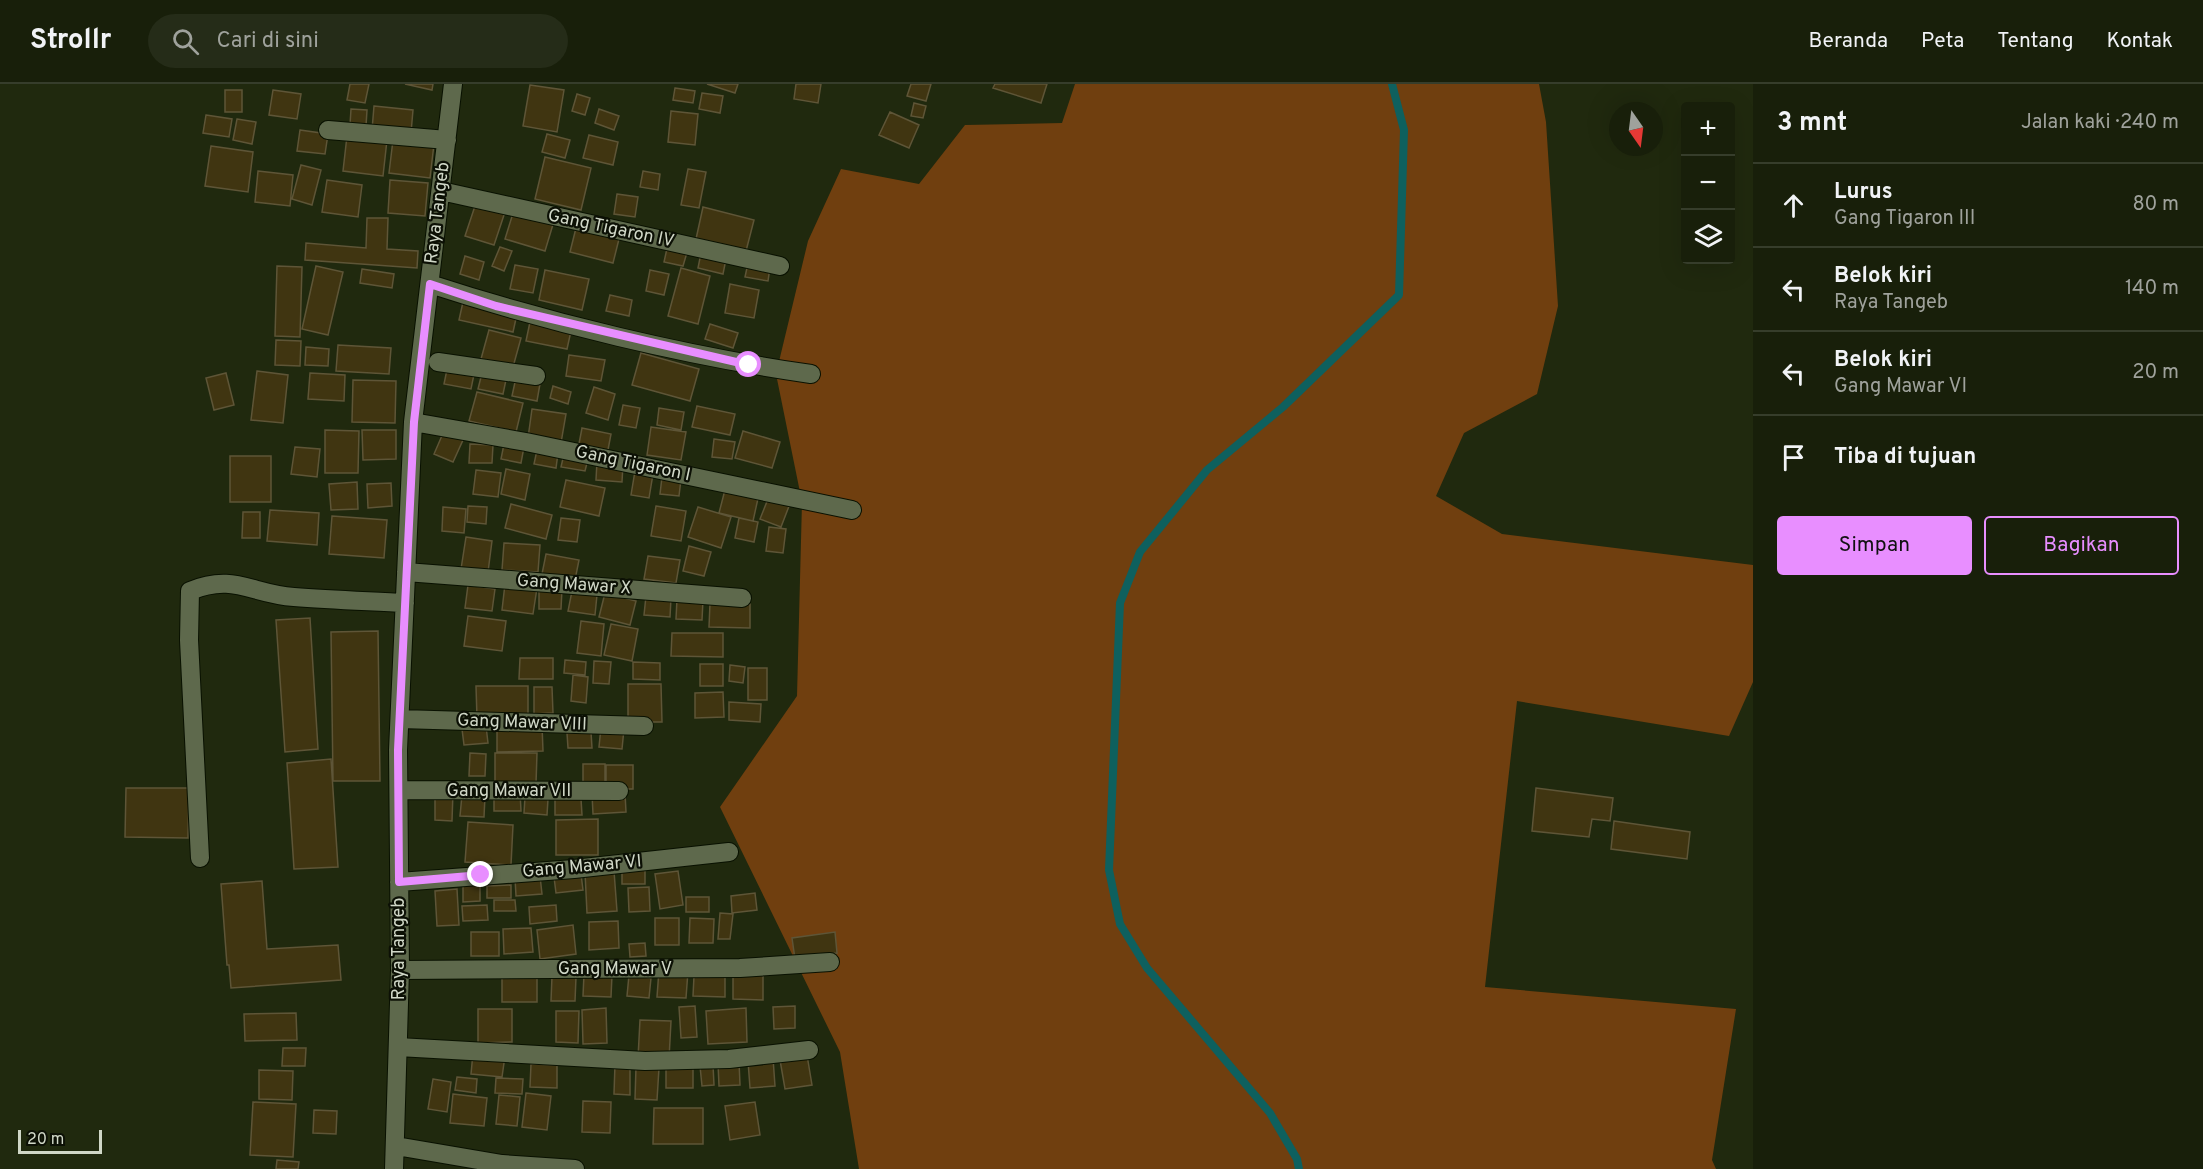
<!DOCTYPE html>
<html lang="id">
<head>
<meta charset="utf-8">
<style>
	:root { --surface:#181f0a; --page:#252c18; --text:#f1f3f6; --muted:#9fa29c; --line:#363d2b; --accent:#e88eff }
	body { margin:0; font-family:Overpass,sans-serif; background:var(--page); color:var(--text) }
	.controls { position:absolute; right:18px; top:18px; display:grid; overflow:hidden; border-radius:6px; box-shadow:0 6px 24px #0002 }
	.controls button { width:54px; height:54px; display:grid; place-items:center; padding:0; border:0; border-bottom:2px solid var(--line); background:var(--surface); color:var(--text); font:30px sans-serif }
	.compass { position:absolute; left:1609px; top:18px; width:54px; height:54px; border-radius:50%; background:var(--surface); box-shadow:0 6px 24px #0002; rotate:166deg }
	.scale { position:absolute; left:18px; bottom:15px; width:84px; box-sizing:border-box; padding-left:6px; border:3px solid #d0d7c7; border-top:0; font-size:16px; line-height:21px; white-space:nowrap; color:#d0d7c7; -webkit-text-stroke:4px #0c1005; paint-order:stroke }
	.stop { position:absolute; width:18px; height:18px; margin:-14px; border:4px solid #e88eff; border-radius:50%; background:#fff }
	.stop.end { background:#e88eff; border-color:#fff; box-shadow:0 2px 6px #0008 }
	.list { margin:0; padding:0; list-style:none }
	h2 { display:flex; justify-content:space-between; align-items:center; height:78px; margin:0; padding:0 24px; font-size:26px }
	h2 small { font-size:20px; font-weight:400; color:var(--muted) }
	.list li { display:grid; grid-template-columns:39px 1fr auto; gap:18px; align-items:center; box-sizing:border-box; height:84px; padding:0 24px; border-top:2px solid var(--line) }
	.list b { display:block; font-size:22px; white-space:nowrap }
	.list p { margin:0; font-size:20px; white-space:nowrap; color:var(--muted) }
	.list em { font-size:20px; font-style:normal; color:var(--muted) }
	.actions { display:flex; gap:12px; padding:18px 24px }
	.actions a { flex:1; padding:14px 0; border:2px solid var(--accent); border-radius:6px; text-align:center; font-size:21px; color:var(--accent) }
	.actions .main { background:var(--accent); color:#111 }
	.icon { flex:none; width:33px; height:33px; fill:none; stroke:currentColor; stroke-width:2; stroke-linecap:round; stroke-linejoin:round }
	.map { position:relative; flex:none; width:1753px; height:1085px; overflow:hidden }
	header { display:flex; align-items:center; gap:36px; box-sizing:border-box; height:84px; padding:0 30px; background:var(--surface); border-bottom:2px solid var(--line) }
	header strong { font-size:28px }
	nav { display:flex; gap:33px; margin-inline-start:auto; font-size:21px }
	.search { width:420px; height:54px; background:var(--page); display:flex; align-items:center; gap:15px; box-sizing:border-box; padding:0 21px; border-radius:33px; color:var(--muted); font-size:22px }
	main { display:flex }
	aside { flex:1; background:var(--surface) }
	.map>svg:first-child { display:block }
</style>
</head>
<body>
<header>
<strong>Strollr</strong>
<div class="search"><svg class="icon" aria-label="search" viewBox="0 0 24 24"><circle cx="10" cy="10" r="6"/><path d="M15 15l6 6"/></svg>Cari di sini</div>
<nav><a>Beranda</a><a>Peta</a><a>Tentang</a><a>Kontak</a></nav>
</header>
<main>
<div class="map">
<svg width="1753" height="1085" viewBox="0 0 1753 1085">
	<rect width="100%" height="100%" fill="#20290e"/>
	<path fill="#703f0f" d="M1075,0H1539L1546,38L1558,222L1537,310L1464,349L1436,412L1502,450L1753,481V598L1729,652L1517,617L1485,903L1736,925L1712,1076L1716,1085H859L840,968L720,723L797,612L802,418L776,290L808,157L841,85L919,100L965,41L1062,39Z"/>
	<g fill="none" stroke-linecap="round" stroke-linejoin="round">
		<path stroke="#0e605e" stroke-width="8" d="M1299,1085L1297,1075L1270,1029L1147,884L1120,840L1109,786L1120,519L1140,468L1207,386L1283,323L1399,211L1404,46L1392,0"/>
	</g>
	<path fill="#403511" stroke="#5e5537" stroke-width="1.5" d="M350,0H369L365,19L347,16Z
		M405,0H433L432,6Z
		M707,0H738L735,9Z
		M796,0H821L818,19L794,15Z
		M911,0H931L926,17L907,12Z
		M995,0H1047L1041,19L993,4Z
		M530,1L564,6L557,48L523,42Z
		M675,4L695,7L693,19L673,16Z
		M225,6H242V28H225Z
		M273,6L301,10L297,35L269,31Z
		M702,9L723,12L720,29L699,25Z
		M577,10L590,14L585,31L572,27Z
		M914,19L926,22L923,34L911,32Z
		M374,22L413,26L411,49L372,46Z
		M351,25L367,26L366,42L350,41Z
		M599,25L619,32L614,46L595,39Z
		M671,27L698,30L695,61L668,58Z
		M890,28L919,41L909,64L879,51Z
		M206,31L232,35L229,53L203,49Z
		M237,35L256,38L252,60L233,56Z
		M300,46L328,50L325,70L297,67Z
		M547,50L570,56L565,74L542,68Z
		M589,51L618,58L613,81L583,74Z
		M347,52L387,56L383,92L343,87Z
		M393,56L434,60L430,94L389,89Z
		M211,62L253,68L248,108L205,102Z
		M545,73L591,84L581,126L535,115Z
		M301,81L321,86L312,121L292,115Z
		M688,85L706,88L699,124L681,121Z
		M258,87L293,91L290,122L255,118Z
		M643,87L660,90L658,106L640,103Z
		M327,96L362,101L358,133L322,128Z
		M390,96L428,99L425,132L388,129Z
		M617,110L638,113L635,133L614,130Z
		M476,119L505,128L494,161L465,152Z
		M703,123L754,136L746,167L696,155Z
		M514,126L554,137L545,167L505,155Z
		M367,134H388L387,165L418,167L417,184L305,176L306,159L366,164Z
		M577,140L620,151L613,179L570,168Z
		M668,160L688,165L683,182L664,178Z
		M500,163L512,167L504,187L492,182Z
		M701,169L726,175L723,190L698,184Z
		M465,172L484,178L479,196L460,190Z
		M748,179L770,183L768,197L745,193Z
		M515,181L538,185L533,209L510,205Z
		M277,182L302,183L300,253L275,252Z
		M316,182L343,188L328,251L302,245Z
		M681,184L710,192L698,240L668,232Z
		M362,185L394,190L392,204L360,199Z
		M545,186L589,195L582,226L539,216Z
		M650,186L669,190L664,211L646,207Z
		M730,200L759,206L754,234L725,229Z
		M610,211L632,216L629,232L606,227Z
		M463,218L517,230L513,248L459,236Z
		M530,238L571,247L567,265L526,257Z
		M710,240L738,249L733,264L705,255Z
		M489,246L521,254L513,283L481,275Z
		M276,256L301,257L300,282L275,281Z
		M338,261L391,264L389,290L336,287Z
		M306,263L329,265L328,282L305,281Z
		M641,269L699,285L690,317L632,301Z
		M450,271L477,276L471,305L444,300Z
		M569,271L605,276L601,297L566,292Z
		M483,285L507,291L503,310L478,305Z
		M257,287L288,291L283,339L251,336Z
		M226,289L234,321L214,326L206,294Z
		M310,289L345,291L344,317L308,315Z
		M517,289L541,294L537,317L512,312Z
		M353,296L396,297L395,339L352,338Z
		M553,302L571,308L568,320L550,314Z
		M594,303L615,310L608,336L586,329Z
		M477,308L523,319L516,348L469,337Z
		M623,321L640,324L636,344L619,341Z
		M697,322L735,330L730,351L692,343Z
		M659,324L684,328L681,346L657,341Z
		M532,325L566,330L561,359L528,354Z
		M651,343L686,348L681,376L647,371Z
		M582,344L611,350L607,371L578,365Z
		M325,346L359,347L358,389H325Z
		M362,346H396V375L363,376Z
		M444,347L463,356L453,378L434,370Z
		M743,347L780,358L772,384L735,374Z
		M714,355L735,358L732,375L712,373Z
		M470,360L493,361L492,379H469Z
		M504,360L524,363L521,379L501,375Z
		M295,363L320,365L317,393L291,390Z
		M537,366L558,369L556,384L534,380Z
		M564,370L588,375L585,387L561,383Z
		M230,372H271V418H230Z
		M597,377L623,380L622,398L596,396Z
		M506,385L530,390L525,416L501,410Z
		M476,386L501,389L498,413L473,410Z
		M635,387L653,390L649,414L631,411Z
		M662,393L681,395L679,412L660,410Z
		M566,396L605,404L599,432L560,423Z
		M357,398L358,425L331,426L329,400Z
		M391,399L392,422L368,424L367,400Z
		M726,402L759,410L753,437L719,429Z
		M770,410L791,417L781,443L760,435Z
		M511,420L552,431L546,455L505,444Z
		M468,422L487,423L486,440L467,438Z
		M656,422L686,427L681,457L651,452Z
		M443,423L466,425L464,449L442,447Z
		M698,423L731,433L721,464L688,453Z
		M270,426L319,429L317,461L267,457Z
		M243,428H260V454H242Z
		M332,432L387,436L384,474L329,470Z
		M561,434L580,436L577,458L558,456Z
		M739,434L758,438L754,458L735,454Z
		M769,443L786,445L783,469L766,467Z
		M466,453L492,457L488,488L461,485Z
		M504,459L540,461L538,488L502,486Z
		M689,462L711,468L704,492L683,487Z
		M546,470L579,476L575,496L542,490Z
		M648,472L680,476L676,499L644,495Z
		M505,500L537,504L533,530L502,526Z
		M468,501L495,505L492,527L465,524Z
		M539,505H562L561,525H539Z
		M572,507L597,511L595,531L568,527Z
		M605,509L636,517L630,541L599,533Z
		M646,512L671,514L670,533L644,531Z
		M677,515L703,516L702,536L676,535Z
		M710,519L750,520V544L709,543Z
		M468,532L506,537L502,567L464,562Z
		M310,534L318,665L285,668L276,536Z
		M581,537L604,540L601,572L577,569Z
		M611,540L638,545L632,577L604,571Z
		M378,547L380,697H333L331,548Z
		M672,549H723V573L671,572Z
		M520,574H553V595H519Z
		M565,576L586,578L585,591L564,589Z
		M594,577L611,578L609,600L593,599Z
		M633,578L660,579V596L633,595Z
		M700,580H723V602H700Z
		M730,581L745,583L743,599L729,597Z
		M748,584H767V616H748Z
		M573,591L588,593L586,619L571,617Z
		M628,600H661L662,638H628Z
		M476,602H528V633L477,634Z
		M534,603H552L553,629L534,630Z
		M723,608L724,633L695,634V609Z
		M729,618L761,620L760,638L729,636Z
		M542,641L543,667L497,668V642Z
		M486,642L488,659L464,661L462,645Z
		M601,643L624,645L622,665L599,663Z
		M591,648L592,664H568L567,649Z
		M470,669L486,670L485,692H469Z
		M495,669H537L536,700L495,699Z
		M331,675L338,783L294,785L287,679Z
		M583,680H605V704L583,705Z
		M606,681H633V705H606Z
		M126,704H189L188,754L125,753Z
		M1536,704L1613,714L1610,737L1592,735L1589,753L1532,747Z
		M435,707L453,708L452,737L435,736Z
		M494,708H520L521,727H494Z
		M625,709L626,728L593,730L592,710Z
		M462,711L485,712L484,733L460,732Z
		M525,713L548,715L547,731L524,729Z
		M555,715H581L582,731H555Z
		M598,735V771H556V736Z
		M1614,737L1690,748L1687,775L1611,765Z
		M468,738L513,741L511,781L465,778Z
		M622,784L645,785V800H622Z
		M614,787L617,827L587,829L585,788Z
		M678,787L683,821L660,825L655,790Z
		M581,790L583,806L556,809L554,793Z
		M540,792L542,810L516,812L515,794Z
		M262,797L267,865L338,861L341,896L231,904L229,881H227L221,800Z
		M463,799H480V817L463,818Z
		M511,801V814H487V802Z
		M649,803L650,827L629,828L628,804Z
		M457,805L459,841L437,842L435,807Z
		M755,809L757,826L732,829L731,812Z
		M686,813H709V828H686Z
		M494,816H515L516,827H494Z
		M487,821L488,836L463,837L462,822Z
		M556,821L557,837L530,840L529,823Z
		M720,829L733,830L730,855H718Z
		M655,834H679V861H655Z
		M690,834L714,835L713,859H689Z
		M618,837L619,864L589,866V838Z
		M573,841L576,870L540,875L537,846Z
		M531,844L533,868L504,870L503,845Z
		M471,848H499V872H471Z
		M835,848L837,869L795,875L792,854Z
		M645,859L646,872L630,873L629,860Z
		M659,886L688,887L686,914L657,913Z
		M733,888H763V916L733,915Z
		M584,890L612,891L611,913L583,912Z
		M629,891L651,894L649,914L627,912Z
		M502,892H537V918H502Z
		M552,892L576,893L575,917H551Z
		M694,892L725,893V913L693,912Z
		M695,922L697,953L681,954L679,923Z
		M795,922V944L774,945L773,923Z
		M606,924L607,959L583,960L582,926Z
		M746,924L747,958L708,960L706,927Z
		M478,925H512V958L478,959Z
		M556,927H579L578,959L556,958Z
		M296,929L297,956L245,957L244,930Z
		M640,936L671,937L669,975L638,974Z
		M283,964H306L305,982H282Z
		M473,969L505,972L502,993L471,990Z
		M807,971L812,1001L785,1005L780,976Z
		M773,974L775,1002L750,1004L748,977Z
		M739,977L740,1001L719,1002L718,979Z
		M693,979V1004H666V980Z
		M531,980L557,981V1004L530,1003Z
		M615,980H630V1011L614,1010Z
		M713,981L714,1001L702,1002L700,982Z
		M636,983L659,984L657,1016L635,1015Z
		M259,986L293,987L292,1016L259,1015Z
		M457,993L477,995L476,1009L455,1006Z
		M496,994L523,995L522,1010L495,1009Z
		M433,995L451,998L447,1028L428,1025Z
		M526,1009L551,1012L547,1046L522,1043Z
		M453,1010L487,1014L484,1042L450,1039Z
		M499,1011L520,1013L517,1042L496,1040Z
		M583,1017L611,1018L610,1049L582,1048Z
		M253,1018L296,1020L293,1073L250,1071Z
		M755,1018L760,1051L730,1056L725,1022Z
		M654,1024H703V1060H653Z
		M314,1026L337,1027L336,1050L313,1049Z
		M277,1076L299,1078L298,1085H276Z"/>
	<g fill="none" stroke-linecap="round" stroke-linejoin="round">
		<g stroke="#091100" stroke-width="20">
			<path id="minor" d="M328,46L447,56
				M441,107L780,182
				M430,200C550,239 686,272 811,290
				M438,278L536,292
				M413,338L526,358L852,426
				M406,488L742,514
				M400,635L644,642
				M399,706L619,707
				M200,774L189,556L190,507C234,489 251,510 294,513C331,516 368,517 405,519
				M399,798L574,785L729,768
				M400,886L740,884L830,878
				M398,963L645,977L729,975L809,966
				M396,1062L502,1080L575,1085
				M394,1085L400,886L398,666L413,338L453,0"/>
		</g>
		<use href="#minor" stroke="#5e694c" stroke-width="18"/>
	</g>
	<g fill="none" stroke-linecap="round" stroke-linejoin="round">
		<path stroke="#e88eff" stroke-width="8" d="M481,791L399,798L398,666L414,338L430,200L496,222L749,281"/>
	</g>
	<g text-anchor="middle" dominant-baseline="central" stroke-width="4.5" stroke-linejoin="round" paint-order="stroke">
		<g font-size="18" fill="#d0d7c7" stroke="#0c1005">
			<text transform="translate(438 129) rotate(-83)">Raya Tangeb</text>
			<text transform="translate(611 145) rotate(12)">Gang Tigaron IV</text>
			<text transform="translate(633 380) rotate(12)">Gang Tigaron I</text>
			<text transform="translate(574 501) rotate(4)">Gang Mawar X</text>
			<text transform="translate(522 639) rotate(2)">Gang Mawar VIII</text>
			<text x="509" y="707">Gang Mawar VII</text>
			<text transform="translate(582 783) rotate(-5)">Gang Mawar VI</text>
			<text transform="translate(399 865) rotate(-90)">Raya Tangeb</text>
			<text x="615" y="885">Gang Mawar V</text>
		</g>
	</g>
</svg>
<div class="controls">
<button>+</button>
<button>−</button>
<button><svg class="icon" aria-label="layers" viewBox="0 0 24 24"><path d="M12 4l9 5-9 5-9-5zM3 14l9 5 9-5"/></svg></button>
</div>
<svg class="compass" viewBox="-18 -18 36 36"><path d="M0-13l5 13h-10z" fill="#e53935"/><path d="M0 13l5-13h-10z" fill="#9fa29c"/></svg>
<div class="scale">20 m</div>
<div class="stop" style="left:749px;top:281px"></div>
<div class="stop end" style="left:481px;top:791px"></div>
</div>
<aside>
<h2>3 mnt<small>Jalan kaki · 240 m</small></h2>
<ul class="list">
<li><svg class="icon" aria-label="ahead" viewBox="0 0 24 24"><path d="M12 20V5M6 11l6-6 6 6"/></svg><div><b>Lurus</b><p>Gang Tigaron III</p></div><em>80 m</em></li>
<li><svg class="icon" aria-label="left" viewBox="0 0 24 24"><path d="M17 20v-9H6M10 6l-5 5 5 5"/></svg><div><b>Belok kiri</b><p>Raya Tangeb</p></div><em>140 m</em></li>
<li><svg class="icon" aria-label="left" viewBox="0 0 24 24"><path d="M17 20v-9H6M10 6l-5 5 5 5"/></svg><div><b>Belok kiri</b><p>Gang Mawar VI</p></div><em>20 m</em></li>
<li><svg class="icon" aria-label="arrive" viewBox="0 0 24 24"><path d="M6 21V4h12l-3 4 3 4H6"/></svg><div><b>Tiba di tujuan</b></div></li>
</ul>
<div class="actions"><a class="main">Simpan</a><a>Bagikan</a></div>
</aside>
</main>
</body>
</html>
